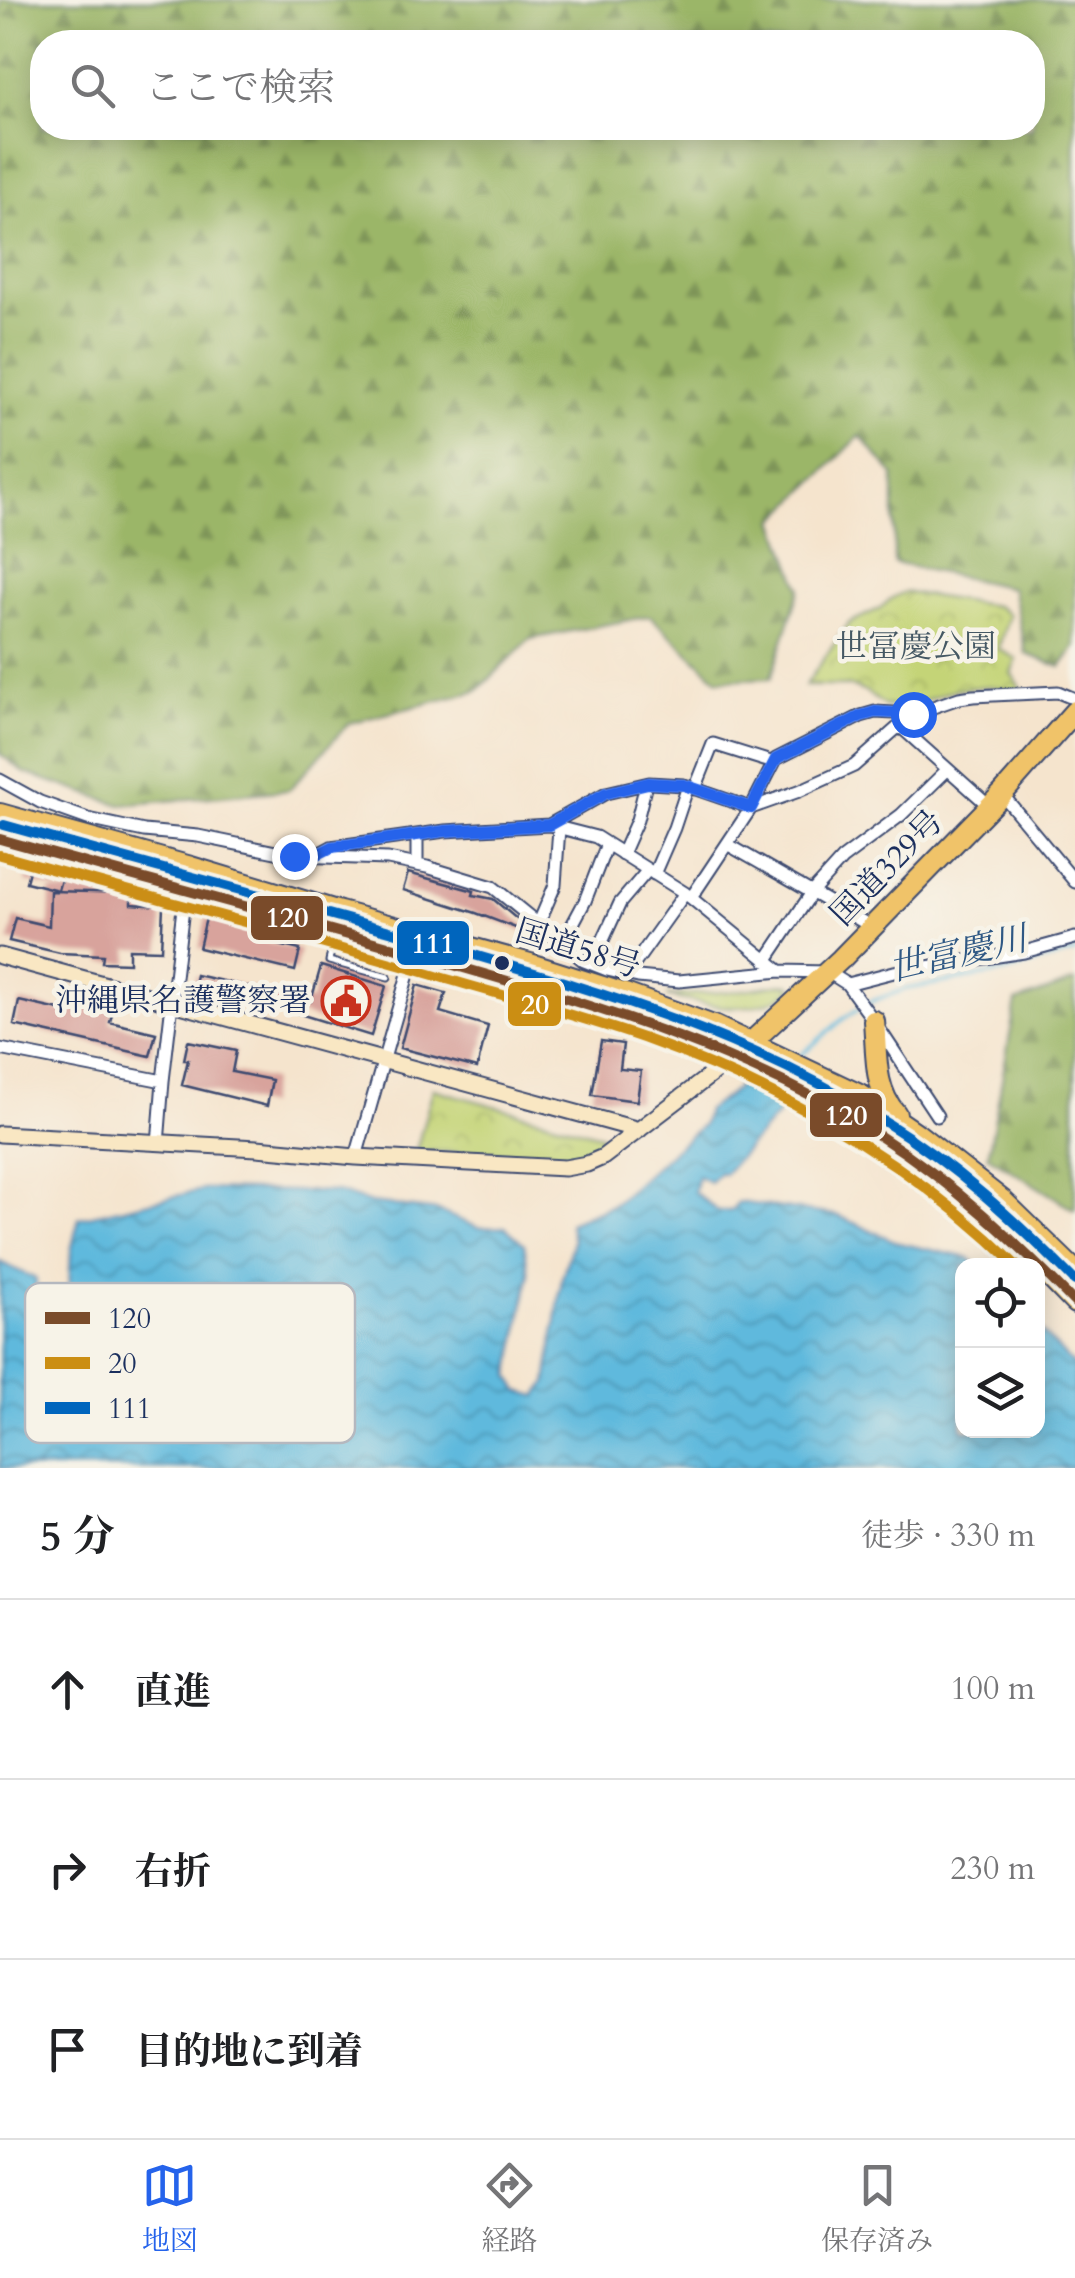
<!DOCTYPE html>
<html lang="ja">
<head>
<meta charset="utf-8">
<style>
	:root { --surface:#fff; --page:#f2f2f2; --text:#202124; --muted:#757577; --line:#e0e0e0; --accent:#2563eb }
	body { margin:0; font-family:Cardo,"Noto Serif JP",serif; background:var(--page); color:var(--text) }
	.controls { position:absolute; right:30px; bottom:30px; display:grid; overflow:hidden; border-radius:20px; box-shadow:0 5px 25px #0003 }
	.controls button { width:90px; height:90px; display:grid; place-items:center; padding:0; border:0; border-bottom:2px solid var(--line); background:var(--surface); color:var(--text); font:50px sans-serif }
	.stop { position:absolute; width:30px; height:30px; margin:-22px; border:8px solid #2563eb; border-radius:50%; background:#fff }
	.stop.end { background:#2563eb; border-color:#fff; box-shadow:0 2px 10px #0008 }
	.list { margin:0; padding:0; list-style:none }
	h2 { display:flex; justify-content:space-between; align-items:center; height:130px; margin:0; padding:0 40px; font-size:42px }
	h2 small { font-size:32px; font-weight:400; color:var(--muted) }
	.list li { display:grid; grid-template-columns:65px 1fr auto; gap:30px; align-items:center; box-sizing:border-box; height:180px; padding:0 40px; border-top:2px solid var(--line) }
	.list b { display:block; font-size:38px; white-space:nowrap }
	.list em { font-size:32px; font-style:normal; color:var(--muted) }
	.icon { flex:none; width:55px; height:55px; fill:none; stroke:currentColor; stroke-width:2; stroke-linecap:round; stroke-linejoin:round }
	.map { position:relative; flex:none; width:1075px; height:1468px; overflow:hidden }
	.search { position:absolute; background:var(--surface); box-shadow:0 5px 25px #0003; left:30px; right:30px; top:30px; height:110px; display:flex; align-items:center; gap:25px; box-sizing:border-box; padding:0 35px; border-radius:40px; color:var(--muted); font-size:38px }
	.sheet { height:670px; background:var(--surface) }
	nav { display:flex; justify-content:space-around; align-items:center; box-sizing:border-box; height:140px; border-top:2px solid var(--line); background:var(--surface); font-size:28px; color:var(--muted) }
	nav a { display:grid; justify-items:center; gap:5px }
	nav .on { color:var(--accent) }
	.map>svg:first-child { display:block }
</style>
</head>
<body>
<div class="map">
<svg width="1075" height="1468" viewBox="0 0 1075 1468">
	<defs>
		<pattern id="forest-firs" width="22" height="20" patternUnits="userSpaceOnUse" patternTransform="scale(2.5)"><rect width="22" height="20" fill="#9bb668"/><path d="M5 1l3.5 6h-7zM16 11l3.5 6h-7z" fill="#7e9459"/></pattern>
		<pattern id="park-crowns" width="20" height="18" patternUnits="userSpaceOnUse" patternTransform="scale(2.5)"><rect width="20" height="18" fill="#c4d477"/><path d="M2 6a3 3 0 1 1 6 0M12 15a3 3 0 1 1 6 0" fill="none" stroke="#a8b669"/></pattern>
		<pattern id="water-waves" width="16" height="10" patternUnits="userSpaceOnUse" patternTransform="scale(2.5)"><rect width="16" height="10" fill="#5fb9dd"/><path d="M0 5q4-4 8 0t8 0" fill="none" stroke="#4e97b6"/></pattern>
	</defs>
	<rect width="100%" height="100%" fill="#f7f3e8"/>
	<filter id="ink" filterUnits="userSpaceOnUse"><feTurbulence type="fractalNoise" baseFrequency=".01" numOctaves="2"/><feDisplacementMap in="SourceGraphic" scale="20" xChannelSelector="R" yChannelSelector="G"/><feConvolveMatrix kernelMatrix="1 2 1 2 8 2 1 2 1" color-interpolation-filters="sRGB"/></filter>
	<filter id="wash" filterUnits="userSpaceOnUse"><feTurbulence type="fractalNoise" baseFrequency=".0048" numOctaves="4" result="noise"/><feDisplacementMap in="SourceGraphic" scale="40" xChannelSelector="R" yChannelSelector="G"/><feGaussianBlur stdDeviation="2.25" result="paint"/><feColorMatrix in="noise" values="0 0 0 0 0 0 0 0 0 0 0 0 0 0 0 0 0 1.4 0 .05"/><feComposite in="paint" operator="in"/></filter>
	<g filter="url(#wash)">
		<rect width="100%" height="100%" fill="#f5e4cd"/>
		<path fill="#c4d477" stroke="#70826a" stroke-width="2.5" d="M782,984L791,985L793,988C758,1019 708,1005 666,996L735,991Z"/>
		<path fill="url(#forest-firs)" stroke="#5b7263" stroke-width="2.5" fill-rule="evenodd" d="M0,0H1075V647L1061,667L1026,654L1012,588L894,563V475L860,436L775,520L800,588L771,678L718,680L650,616L530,639L477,691L349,723L289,790L121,805L25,773L0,754ZM42,42H1032V128H42Z
			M1075,981V1210L988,1156L1016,1002Z"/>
		<path fill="url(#park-crowns)" stroke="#70826a" stroke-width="2.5" d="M905,592L996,606L1009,615L998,649L1017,659L1011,673L1024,692L989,686L954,690L908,707L885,706L866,692L850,686H805L849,623L879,609L892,598Z
			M433,1089L601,1135L603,1143L583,1154L567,1156L416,1151Z"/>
		<path fill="url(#water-waves)" stroke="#3d749e" stroke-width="2.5" d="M742,1081L789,1102L724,1174L720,1172L710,1182L698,1176L694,1192L718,1211H731L738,1202L836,1215L899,1243L969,1258L976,1265L962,1266V1430H1038V1328L1075,1367V1468H0V1262L36,1279L35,1362L43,1368L59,1369L65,1357L71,1251L79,1218L207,1189L337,1192L371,1203L438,1211L479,1228L505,1227L524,1244L529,1275L510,1376L519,1391L537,1396L547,1383L562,1278L573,1241L569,1223L614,1204L703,1124L707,1110L738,1088L737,1084Z"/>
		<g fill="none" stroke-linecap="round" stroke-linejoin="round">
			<path stroke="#5fb9dd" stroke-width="4" d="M867,1003L906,989L1005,972L1075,952
				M800,1056L844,1018L859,1009"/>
		</g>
		<g id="blocks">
			<path fill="#d8a39c" d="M30,867L62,876L58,890L26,882Z
				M408,873L474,891L473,895L493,899L537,936L476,913L403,890Z
				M50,891L131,893V904L163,906L161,950L129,949V963L102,962L103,955L60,953L9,941L15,918L49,926Z
				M206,918L255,930L253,939L300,950L295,971L199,948Z
				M321,966L386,986L371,1036L290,1011L231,1000L232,997L193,988L196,975L311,1001Z
				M417,985L446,993L440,1012L488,1026L477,1068L400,1048Z
				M73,991L115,1001L110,1022L156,1033L150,1056L14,1025L19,1001L68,1012Z
				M188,1041L236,1051L232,1072L272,1080L267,1106L182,1085L188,1060H184Z
				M601,1041L623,1044L620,1069L641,1071L637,1101L592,1095Z"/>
		</g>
	</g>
	<g filter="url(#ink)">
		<use href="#blocks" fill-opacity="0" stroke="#3c4a6f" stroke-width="2.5"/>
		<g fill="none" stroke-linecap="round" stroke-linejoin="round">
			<g stroke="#3c4a6f" stroke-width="9">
				<path id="lane" d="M335,935L329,961L388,977"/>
			</g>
			<g stroke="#3c4a6f" stroke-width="15">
				<path id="street" d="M0,780L40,802L88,819L144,831L198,836L295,856L388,859L427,867L493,887L584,961L607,970L638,977L679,981L780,971L828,972L847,984L874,1021L937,1116
					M695,789L713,744L774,763
					M1002,794L1075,882
					M549,825L606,793L649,783L684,785L751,808L799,791L854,766L897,728L903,729L989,806
					M417,835V865
					M727,844L872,927
					M622,854L637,820L646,784
					M316,855L331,847L445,831L549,825L596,837L607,844L685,893L780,971
					M654,874L674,828L688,786
					M691,898L751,808L776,759L861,716L875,712L913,714L959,698L973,696L1058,692L1075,699
					M538,925L555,885L559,828
					M562,944L585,901L607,844
					M766,961L813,891L842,859L901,815L947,770
					M592,964L620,903L648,870
					M628,973L685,893
					M847,984L894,972L1024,952L1075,938
					M0,1049L163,1081
					M158,1144L163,1081L185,891
					M356,1157L414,953"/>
			</g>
			<g stroke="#3c4a6f" stroke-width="19">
				<path id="secondary" d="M0,956L639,1130
					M0,1134L257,1148L356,1157L565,1168L587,1164L603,1157L733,1058"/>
			</g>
			<g stroke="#3c4a6f" stroke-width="24">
				<path id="highway" d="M0,814L191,867L340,912L530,964L625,994L716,1027L862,1096L916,1133L1003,1201L1075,1271
					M0,839C158,884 317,924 474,971C520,985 567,997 612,1012C715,1045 823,1095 912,1157C972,1199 1025,1251 1075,1303
					M874,1021C877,1053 873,1088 896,1114
					M744,1049L841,959L1002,794L1075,711"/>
			</g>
			<use href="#lane" stroke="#fff" stroke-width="5"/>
			<use href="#street" stroke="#fff" stroke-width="11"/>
			<use href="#secondary" stroke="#f9e7c3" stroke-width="15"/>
			<use href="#highway" stroke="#f0c369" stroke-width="20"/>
			<g stroke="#f7f3e8" stroke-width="18">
				<path id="bus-1" d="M0,839C156,883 312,923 467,969C611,1011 753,1054 880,1136C953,1183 1015,1241 1075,1303"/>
			</g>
			<g stroke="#f7f3e8" stroke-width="18">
				<path id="bus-2" d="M0,855C146,896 294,934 440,977C508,997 576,1015 643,1038C783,1088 911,1162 1017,1266"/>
			</g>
			<g stroke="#f7f3e8" stroke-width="18">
				<path id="bus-3" d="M4,825C157,868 311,908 464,952C613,996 751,1037 884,1121C955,1165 1017,1222 1075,1281"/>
			</g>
			<use href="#bus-1" stroke="#7a4b2a" stroke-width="10"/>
			<use href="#bus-2" stroke="#cb8e13" stroke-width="10"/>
			<use href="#bus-3" stroke="#0065bd" stroke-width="10"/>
		</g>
	</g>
	<g fill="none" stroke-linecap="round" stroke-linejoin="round" filter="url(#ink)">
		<path stroke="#2563eb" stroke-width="12" d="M294,856L312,857L332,847L445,831L549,825L606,793L648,783L684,785L751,808L776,759L861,716L875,712L913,714"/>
	</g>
	<defs>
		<g id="civic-ring" transform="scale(2.5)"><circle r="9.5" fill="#f7f3e8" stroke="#c8321e" stroke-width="1.5"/><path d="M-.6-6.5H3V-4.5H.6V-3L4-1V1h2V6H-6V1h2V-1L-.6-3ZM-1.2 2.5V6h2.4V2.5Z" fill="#c8321e"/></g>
	</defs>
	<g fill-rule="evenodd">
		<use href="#civic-ring" x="346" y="1001"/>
	</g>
	<circle fill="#1b2f5e" stroke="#f7f3e8" stroke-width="4" cx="502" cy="963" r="9"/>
	<g text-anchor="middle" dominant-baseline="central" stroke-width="9" stroke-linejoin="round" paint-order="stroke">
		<g font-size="32" fill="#455864" stroke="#f7f3e8">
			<text x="916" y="647">世冨慶公園</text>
		</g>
		<g font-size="32" fill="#1b2f5e" stroke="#f7f3e8">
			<text transform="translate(887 868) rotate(-46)">国道329号</text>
			<text transform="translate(578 949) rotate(17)">国道58号</text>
		</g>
		<g font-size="32" fill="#1b2f5e" stroke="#f7f3e8" text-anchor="end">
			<text x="311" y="1001">沖縄県名護警察署</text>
		</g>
		<g font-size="35" font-style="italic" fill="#2f5884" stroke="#f7f3e8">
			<text transform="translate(958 954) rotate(-13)">世富慶川</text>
		</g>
	</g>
	<rect x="25" y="1283" width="330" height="160" rx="15" fill="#f7f3e8" stroke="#b5b8bf" stroke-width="2.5"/>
	<rect x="45" y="1312" width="45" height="12" fill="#7a4b2a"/>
	<rect x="45" y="1357" width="45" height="12" fill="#cb8e13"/>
	<rect x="45" y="1402" width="45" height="12" fill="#0065bd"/>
	<g font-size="28" fill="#1b2f5e">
		<text x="108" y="1328">120</text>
		<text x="108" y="1373">20</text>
		<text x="108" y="1418">111</text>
	</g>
	<g stroke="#f7f3e8" stroke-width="4">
		<rect x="249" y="894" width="76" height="48" rx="10" fill="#7a4b2a"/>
		<rect x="395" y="919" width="76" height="48" rx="10" fill="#0065bd"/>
		<rect x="506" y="980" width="57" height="48" rx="10" fill="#cb8e13"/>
		<rect x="808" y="1091" width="76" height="48" rx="10" fill="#7a4b2a"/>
	</g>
	<g font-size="28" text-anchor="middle" font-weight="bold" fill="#fff">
		<text x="287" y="927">120</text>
		<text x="433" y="953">111</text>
		<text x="535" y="1014">20</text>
		<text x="846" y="1125">120</text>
	</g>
</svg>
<div class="controls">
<button><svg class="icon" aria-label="locate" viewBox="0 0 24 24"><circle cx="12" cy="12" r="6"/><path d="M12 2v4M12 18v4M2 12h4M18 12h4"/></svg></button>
<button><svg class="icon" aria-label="layers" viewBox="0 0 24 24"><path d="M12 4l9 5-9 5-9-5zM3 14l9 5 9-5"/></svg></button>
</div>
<div class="stop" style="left:913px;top:714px"></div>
<div class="stop end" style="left:294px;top:856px"></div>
<div class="search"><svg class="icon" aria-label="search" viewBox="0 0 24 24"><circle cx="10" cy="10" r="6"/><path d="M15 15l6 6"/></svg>ここで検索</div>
</div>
<section class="sheet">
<h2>5 分<small>徒歩 · 330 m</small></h2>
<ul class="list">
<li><svg class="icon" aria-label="ahead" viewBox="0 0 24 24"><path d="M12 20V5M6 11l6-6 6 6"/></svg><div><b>直進</b></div><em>100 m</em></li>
<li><svg class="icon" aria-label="right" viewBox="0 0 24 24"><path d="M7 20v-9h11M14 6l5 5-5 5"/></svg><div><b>右折</b></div><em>230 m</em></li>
<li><svg class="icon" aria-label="arrive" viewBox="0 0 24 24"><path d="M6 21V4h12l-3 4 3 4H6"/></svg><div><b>目的地に到着</b></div></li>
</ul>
</section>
<nav>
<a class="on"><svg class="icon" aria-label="map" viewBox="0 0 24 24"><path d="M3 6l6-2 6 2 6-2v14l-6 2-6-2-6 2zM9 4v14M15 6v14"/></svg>地図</a>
<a><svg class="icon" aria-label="directions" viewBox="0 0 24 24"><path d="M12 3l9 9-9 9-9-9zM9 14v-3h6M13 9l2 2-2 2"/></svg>経路</a>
<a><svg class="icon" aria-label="saved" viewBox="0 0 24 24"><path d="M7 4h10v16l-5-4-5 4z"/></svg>保存済み</a>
</nav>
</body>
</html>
